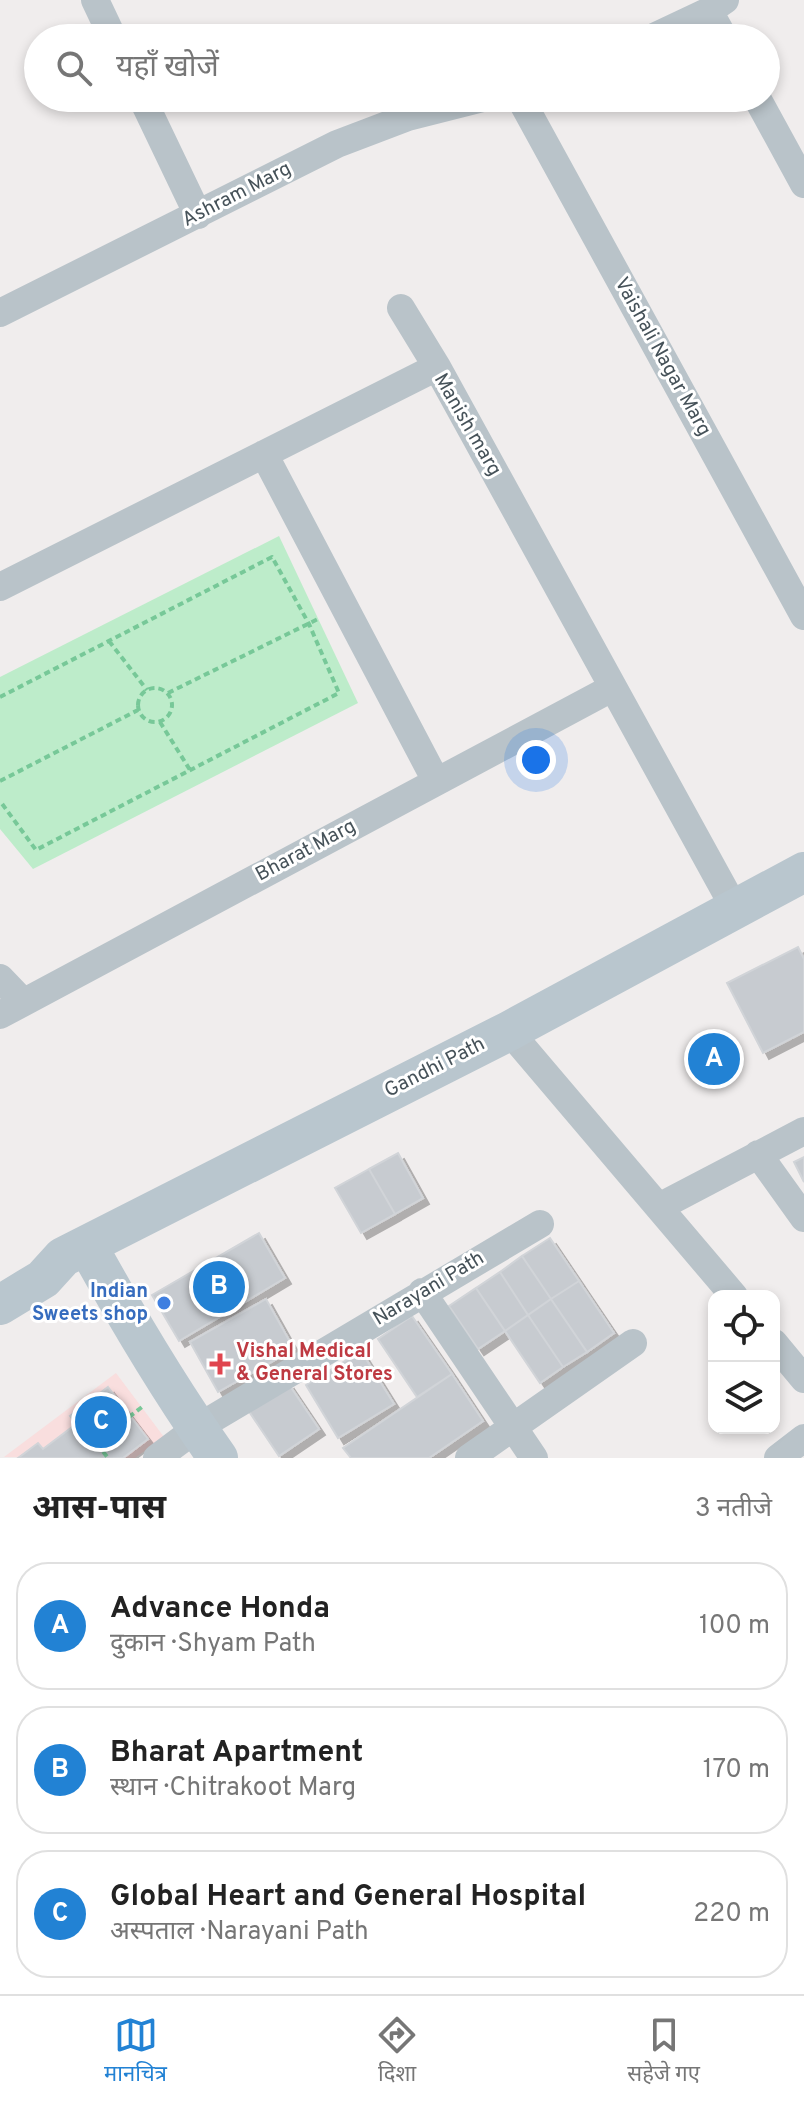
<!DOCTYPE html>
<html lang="hi">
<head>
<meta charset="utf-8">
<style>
	:root { --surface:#fff; --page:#f6f6f6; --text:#222; --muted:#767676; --line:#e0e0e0; --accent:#2282d4 }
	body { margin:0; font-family:Overpass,"Noto Sans Devanagari",sans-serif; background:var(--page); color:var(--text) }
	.controls { position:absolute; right:24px; bottom:24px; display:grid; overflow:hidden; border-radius:16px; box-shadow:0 4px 12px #0003 }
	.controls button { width:72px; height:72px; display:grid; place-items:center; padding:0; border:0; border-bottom:2px solid var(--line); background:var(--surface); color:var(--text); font:40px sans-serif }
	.you { position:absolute; left:536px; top:760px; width:28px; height:28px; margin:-20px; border:6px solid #fff; border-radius:50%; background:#1a73e8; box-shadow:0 0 0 12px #1a73e833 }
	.badge { display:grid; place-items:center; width:52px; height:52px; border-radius:50%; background:var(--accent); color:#fff; font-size:26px; font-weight:700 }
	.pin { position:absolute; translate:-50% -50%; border:4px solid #fff; box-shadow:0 2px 8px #0006 }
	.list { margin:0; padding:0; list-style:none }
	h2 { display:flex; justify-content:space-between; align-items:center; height:104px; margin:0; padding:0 32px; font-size:34px }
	h2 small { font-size:26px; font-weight:400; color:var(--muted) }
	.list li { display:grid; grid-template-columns:52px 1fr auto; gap:24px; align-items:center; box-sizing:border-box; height:128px; margin:0 16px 16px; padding:0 16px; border:2px solid var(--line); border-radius:32px }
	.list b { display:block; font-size:30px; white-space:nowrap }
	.list p { margin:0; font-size:26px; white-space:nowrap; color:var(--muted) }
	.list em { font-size:26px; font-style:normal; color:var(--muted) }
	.icon { flex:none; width:44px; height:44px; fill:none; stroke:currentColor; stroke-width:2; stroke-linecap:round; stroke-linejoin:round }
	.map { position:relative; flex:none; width:804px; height:1458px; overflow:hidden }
	.search { position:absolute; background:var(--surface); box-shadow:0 4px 12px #0003; left:24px; right:24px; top:24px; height:88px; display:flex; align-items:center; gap:20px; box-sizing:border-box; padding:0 28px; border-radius:44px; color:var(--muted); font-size:30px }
	.sheet { height:536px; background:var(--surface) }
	nav { display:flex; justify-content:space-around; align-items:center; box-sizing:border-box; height:112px; border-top:2px solid var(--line); background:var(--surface); font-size:22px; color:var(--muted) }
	nav a { display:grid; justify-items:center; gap:4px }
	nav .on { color:var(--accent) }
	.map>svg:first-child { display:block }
</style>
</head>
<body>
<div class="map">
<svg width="804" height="1458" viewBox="0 0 804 1458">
	<defs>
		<filter id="shadow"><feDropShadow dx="6" dy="6" stdDeviation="0" flood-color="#0004"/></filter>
	</defs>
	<rect width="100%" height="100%" fill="#f0eded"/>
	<path fill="#f9dede" d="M116,1373L164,1437L135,1458L4,1457Z"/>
	<path fill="#bdecca" d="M279,536L358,703L33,869L0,829V677Z"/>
	<path fill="#c7cbd0" stroke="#d1d4d8" stroke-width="2" filter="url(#shadow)" d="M798,947L804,959V1032L763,1053L727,983Z
		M398,1153L423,1198L395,1214L369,1169Z
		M804,1157V1182L794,1162Z
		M369,1169L395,1214L361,1233L335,1188Z
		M259,1233L285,1278L179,1341L152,1295Z
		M550,1238L579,1281L551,1299L522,1256Z
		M522,1256L551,1299L528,1315L500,1272Z
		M500,1272L528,1315L505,1331L476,1288Z
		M579,1281L614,1333L587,1352L551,1299Z
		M476,1288L505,1331L478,1349L449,1306Z
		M266,1299L294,1349L218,1392L190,1342Z
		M551,1299L587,1352L563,1367L528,1315Z
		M528,1315L563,1367L540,1383L505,1331Z
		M412,1316L452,1374L417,1397L378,1339Z
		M361,1351L394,1404L338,1438L306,1385Z
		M452,1374L483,1421L429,1458H351L343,1448Z
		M288,1383L319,1429L279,1456L248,1410Z
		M108,1387L148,1439L123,1458H18L38,1443L43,1449L76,1424L70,1416Z"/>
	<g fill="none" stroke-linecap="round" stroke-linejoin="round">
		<path stroke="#77c898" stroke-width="4" stroke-dasharray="6 4" stroke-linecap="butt" d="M109,641L147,690
			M138 705a17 17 0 1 1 34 0a17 17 0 1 1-34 0Z
			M168,693L320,618
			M0,697L272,557L309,624L339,693L36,850L0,801
			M160,722L190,770
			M0,781L138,710
			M129,1417L142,1407
			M97,1444L108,1458"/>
		<path stroke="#b9c3c9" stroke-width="28" d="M95,0L113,38
			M709,11L724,38
			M652,38L709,11L725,0
			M142,98L198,215
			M520,98L804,616
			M757,98L804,184
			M401,308L437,367L735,909
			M0,313L337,144L408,117L483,98
			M264,454L436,781
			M0,587L437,367
			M0,978L23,1002
			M0,1015L612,688
			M509,1031L734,1296
			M758,1154L804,1218
			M659,1207L804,1131
			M422,1292L534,1458
			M774,1343L804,1379
			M157,1458L197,1428L540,1224
			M469,1458L633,1343
			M778,1458L804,1438"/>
		<path stroke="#b9c6ce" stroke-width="40" d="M87,1245C127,1318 170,1390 218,1458
			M0,1305L43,1279L63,1257L509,1031L804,872"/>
	</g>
	<circle fill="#3f7fe0" stroke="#fff" stroke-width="3" cx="164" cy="1303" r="8"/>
	<path fill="#e0444e" stroke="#fff" stroke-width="3" d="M216 1352h8v8h8v8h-8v8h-8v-8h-8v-8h8z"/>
	<g text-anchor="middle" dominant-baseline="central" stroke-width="6" stroke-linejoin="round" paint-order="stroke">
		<g font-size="20" fill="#465259" stroke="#fff">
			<text transform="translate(237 195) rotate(-27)">Ashram Marg</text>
			<text transform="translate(662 357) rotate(61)">Vaishali Nagar Marg</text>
			<text transform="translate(467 425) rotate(60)">Manish marg</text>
			<text transform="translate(306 851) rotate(-28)">Bharat Marg</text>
			<text transform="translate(435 1068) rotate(-27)">Gandhi Path</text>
			<text transform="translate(429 1289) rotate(-31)">Narayani Path</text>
		</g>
		<g font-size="20" font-weight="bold" fill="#366cbe" stroke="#fff" text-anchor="end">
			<text x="148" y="1292">Indian<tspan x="148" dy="23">Sweets shop</tspan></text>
		</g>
		<g font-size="20" font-weight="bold" fill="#be3a42" stroke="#fff" text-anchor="start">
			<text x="236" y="1352">Vishal Medical<tspan x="236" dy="23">&amp; General Stores</tspan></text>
		</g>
	</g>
</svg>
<div class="controls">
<button><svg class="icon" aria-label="locate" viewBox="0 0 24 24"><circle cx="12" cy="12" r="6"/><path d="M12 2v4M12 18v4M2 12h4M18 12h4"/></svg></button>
<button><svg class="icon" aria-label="layers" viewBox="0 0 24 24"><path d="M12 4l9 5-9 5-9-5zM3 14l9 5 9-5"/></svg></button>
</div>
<div class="you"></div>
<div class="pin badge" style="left:714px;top:1059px">A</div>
<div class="pin badge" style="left:219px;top:1287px">B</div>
<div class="pin badge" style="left:101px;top:1422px">C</div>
<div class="search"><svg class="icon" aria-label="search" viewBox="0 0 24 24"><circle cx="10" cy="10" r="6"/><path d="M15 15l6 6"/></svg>यहाँ खोजें</div>
</div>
<section class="sheet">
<h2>आस-पास<small>3 नतीजे</small></h2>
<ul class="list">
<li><span class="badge">A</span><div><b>Advance Honda</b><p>दुकान · Shyam Path</p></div><em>100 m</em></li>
<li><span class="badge">B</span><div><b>Bharat Apartment</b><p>स्थान · Chitrakoot Marg</p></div><em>170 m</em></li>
<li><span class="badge">C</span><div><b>Global Heart and General Hospital</b><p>अस्पताल · Narayani Path</p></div><em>220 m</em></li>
</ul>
</section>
<nav>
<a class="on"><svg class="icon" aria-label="map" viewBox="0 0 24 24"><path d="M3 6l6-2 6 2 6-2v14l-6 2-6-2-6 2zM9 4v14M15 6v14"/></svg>मानचित्र</a>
<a><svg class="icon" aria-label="directions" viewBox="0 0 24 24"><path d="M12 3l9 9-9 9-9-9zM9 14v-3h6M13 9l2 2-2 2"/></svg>दिशा</a>
<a><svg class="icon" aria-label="saved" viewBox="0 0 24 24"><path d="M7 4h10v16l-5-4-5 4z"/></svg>सहेजे गए</a>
</nav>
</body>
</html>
